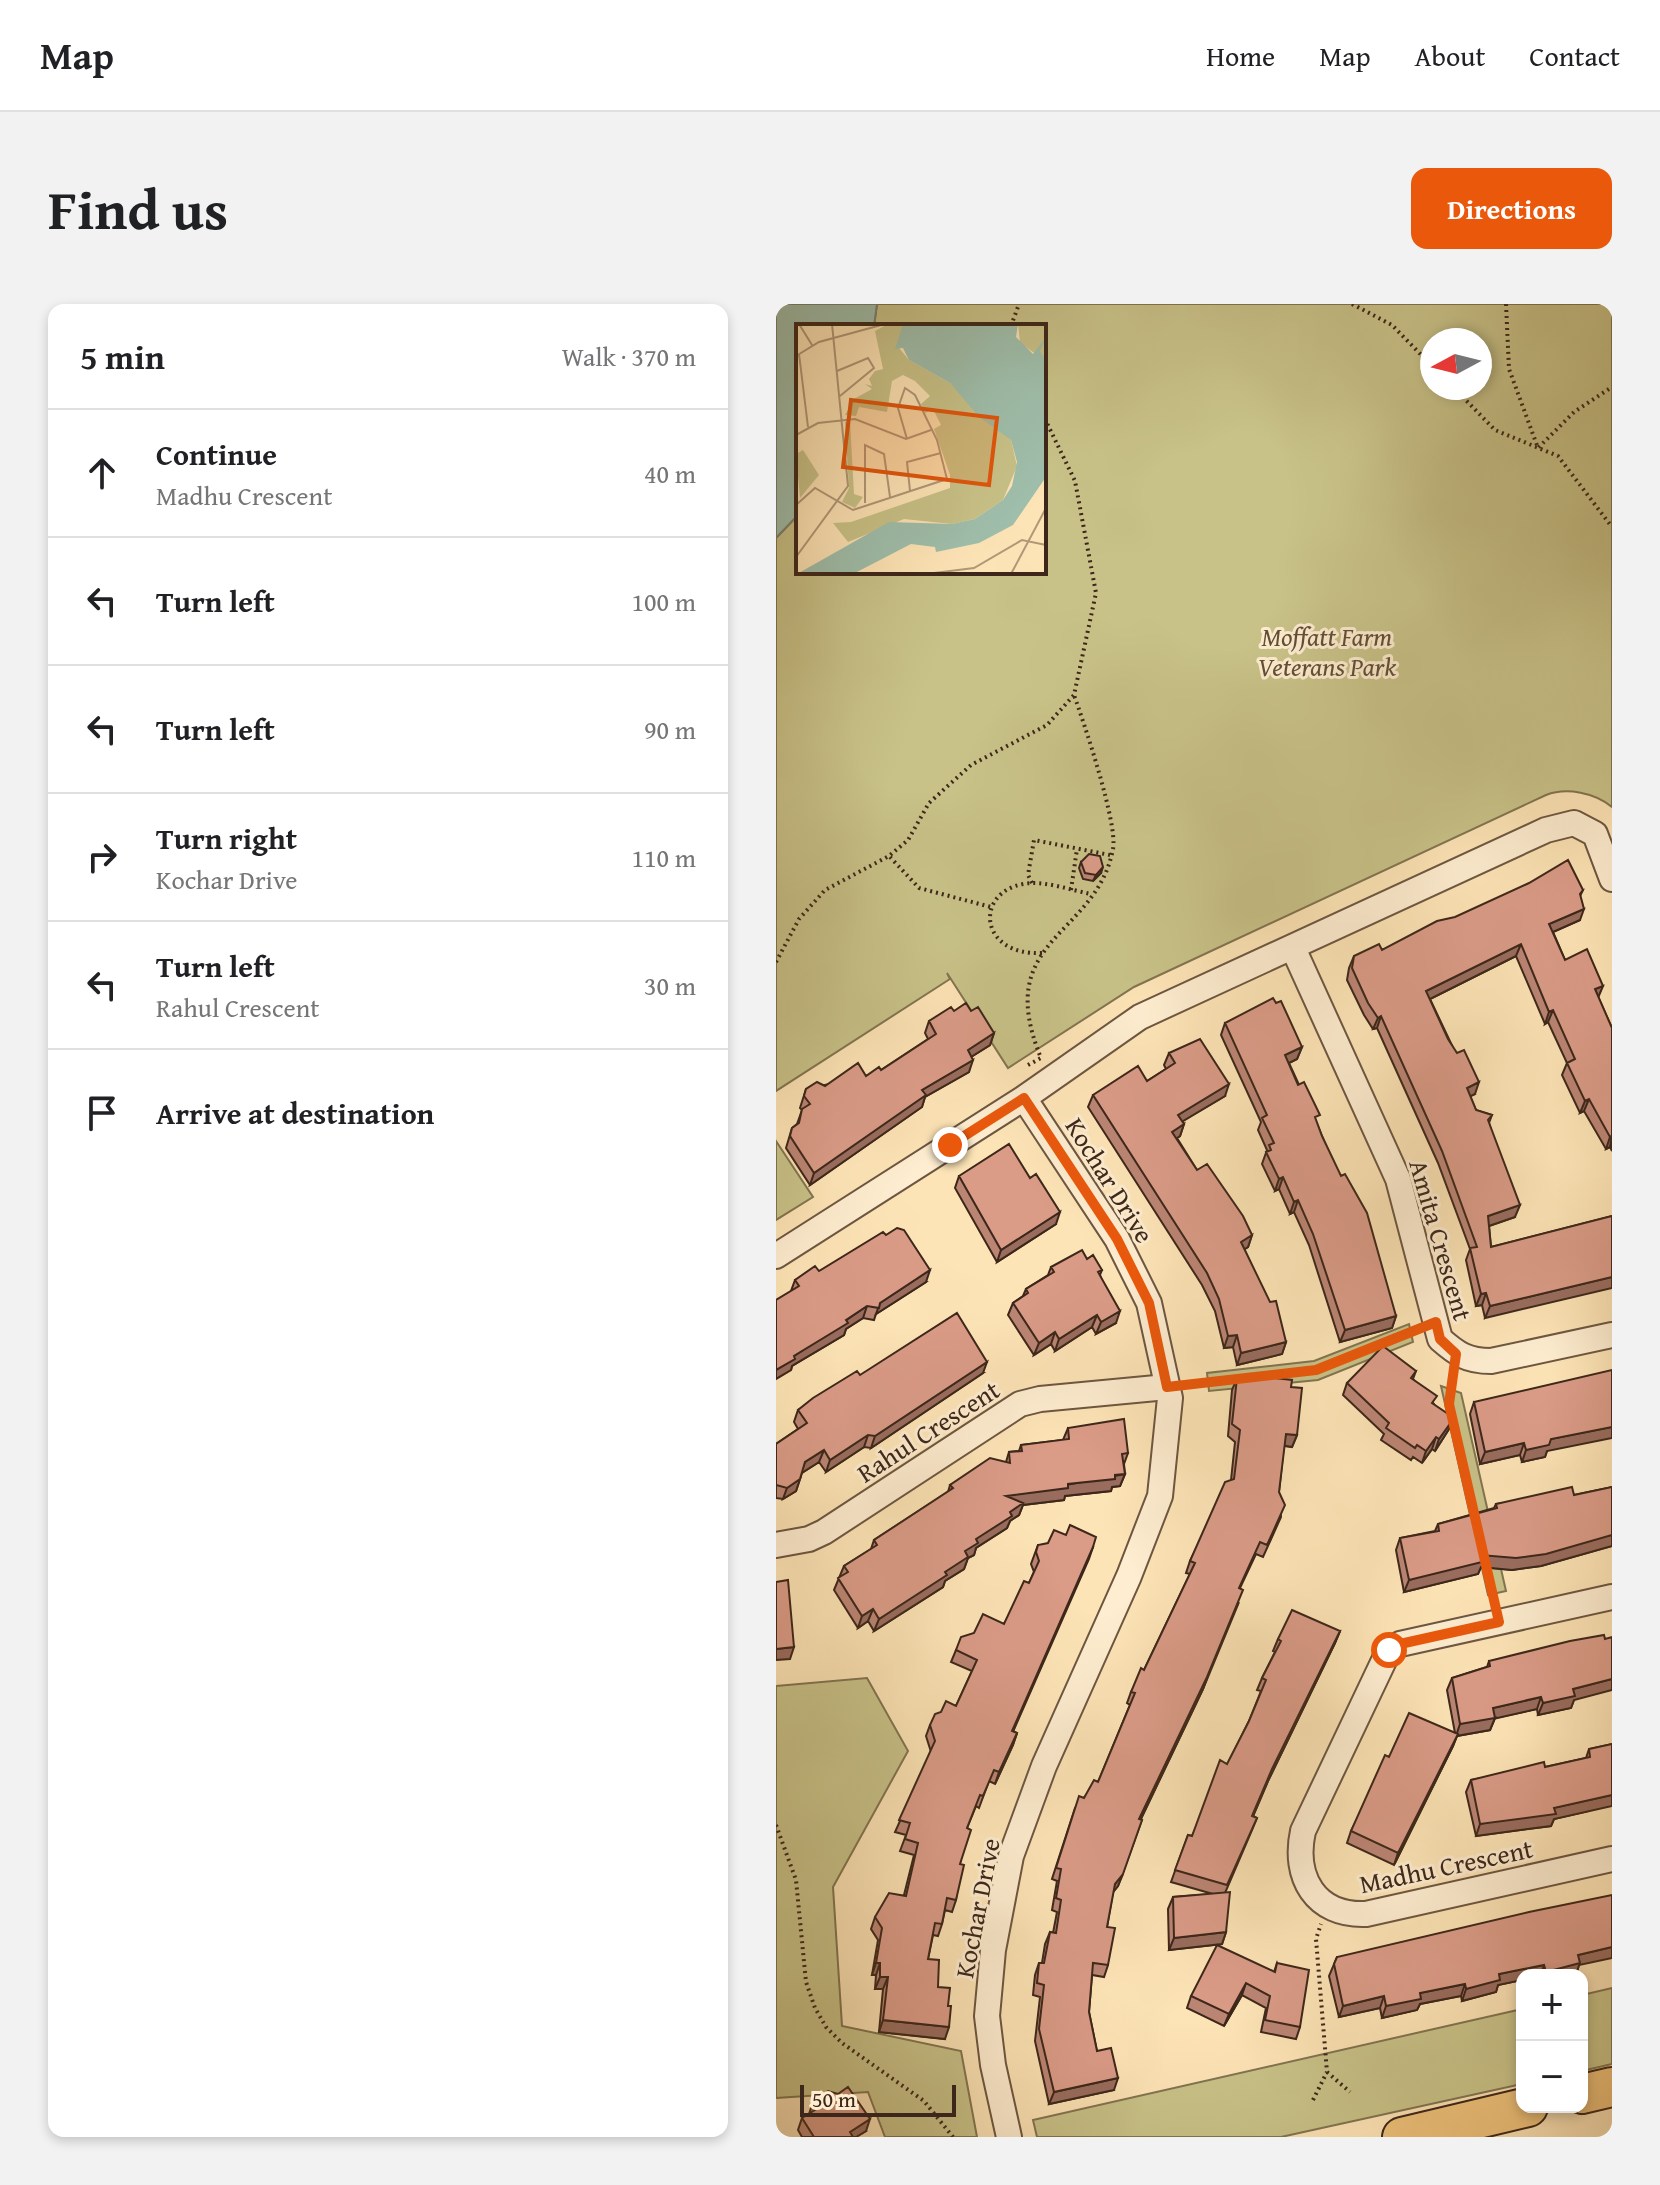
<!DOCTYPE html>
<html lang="en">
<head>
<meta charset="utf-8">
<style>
	:root { --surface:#fff; --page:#f2f2f2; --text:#202124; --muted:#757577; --line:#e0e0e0; --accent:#ea580c }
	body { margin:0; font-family:"Gentium Book Plus",serif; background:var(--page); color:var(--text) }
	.controls { position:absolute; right:24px; bottom:24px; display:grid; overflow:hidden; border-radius:16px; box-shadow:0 4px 12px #0003 }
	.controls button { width:72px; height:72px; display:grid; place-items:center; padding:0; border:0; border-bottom:2px solid var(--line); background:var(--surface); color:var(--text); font:40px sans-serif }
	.compass { position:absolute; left:644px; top:24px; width:72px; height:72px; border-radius:50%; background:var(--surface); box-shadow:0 4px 12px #0003; rotate:263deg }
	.scale { position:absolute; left:24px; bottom:20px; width:156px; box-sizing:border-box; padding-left:8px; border:4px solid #3d271a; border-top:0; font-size:22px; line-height:28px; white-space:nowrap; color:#3d271a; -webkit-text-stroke:6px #feedd0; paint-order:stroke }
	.stop { position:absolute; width:24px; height:24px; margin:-18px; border:6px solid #ea580c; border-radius:50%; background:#fff }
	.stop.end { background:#ea580c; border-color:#fff; box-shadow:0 2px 8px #0008 }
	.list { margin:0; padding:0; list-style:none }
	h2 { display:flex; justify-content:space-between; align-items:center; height:104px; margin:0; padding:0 32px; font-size:34px }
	h2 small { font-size:26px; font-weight:400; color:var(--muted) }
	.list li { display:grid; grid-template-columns:52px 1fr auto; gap:24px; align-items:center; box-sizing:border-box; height:128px; padding:0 32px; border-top:2px solid var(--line) }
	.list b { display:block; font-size:30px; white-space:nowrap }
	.list p { margin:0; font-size:26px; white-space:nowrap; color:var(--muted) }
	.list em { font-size:26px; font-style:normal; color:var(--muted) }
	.icon { flex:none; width:44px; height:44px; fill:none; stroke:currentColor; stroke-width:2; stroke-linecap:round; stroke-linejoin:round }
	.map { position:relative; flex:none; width:836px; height:1833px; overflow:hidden; border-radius:16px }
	header { display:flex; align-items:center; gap:48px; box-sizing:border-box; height:112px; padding:0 40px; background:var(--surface); border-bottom:2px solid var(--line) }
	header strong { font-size:38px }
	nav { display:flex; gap:44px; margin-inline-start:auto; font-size:28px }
	.intro { display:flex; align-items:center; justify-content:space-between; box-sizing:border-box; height:192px; padding:0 48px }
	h1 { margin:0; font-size:56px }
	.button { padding:20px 36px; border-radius:16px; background:var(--accent); color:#fff; font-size:28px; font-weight:700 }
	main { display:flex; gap:48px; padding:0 48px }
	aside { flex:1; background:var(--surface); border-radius:16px; box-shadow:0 4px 12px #0003 }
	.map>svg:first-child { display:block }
</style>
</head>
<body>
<header>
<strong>Map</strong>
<nav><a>Home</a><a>Map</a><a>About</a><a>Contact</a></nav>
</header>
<div class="intro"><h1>Find us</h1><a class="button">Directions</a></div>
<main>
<aside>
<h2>5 min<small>Walk · 370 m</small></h2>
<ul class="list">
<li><svg class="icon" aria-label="ahead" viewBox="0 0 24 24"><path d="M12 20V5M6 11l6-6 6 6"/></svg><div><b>Continue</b><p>Madhu Crescent</p></div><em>40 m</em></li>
<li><svg class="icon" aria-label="left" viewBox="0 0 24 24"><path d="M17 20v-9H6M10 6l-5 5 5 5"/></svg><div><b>Turn left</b></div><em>100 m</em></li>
<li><svg class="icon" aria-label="left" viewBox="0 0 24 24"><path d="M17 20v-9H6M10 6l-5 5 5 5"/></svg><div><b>Turn left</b></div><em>90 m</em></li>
<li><svg class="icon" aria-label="right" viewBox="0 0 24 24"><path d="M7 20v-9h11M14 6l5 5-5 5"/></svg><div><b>Turn right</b><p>Kochar Drive</p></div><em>110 m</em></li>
<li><svg class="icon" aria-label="left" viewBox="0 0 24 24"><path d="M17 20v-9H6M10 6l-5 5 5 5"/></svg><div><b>Turn left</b><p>Rahul Crescent</p></div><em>30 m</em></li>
<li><svg class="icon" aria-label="arrive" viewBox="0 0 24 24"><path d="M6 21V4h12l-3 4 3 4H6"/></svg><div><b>Arrive at destination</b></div></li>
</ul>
</aside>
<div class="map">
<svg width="836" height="1833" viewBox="0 0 836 1833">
	<rect width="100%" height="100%" fill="#fde4b6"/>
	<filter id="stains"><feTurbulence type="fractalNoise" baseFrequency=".0025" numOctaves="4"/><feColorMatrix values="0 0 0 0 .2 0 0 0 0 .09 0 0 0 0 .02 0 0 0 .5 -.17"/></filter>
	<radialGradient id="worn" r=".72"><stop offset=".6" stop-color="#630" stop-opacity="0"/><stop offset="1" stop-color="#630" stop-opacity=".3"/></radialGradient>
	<path fill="#c8c288" stroke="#827451" stroke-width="2" fill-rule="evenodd" d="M101,0H836V503C819,489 791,483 770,491L358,683L232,764L171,669L174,675L0,787V234L22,211V268H268V22H98ZM656,36H704V84H656Z
		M0,837L37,893L0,916Z
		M633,1020L637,1038L542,1076L433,1087L431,1069L538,1057Z
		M665,1082L685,1089L730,1287L712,1291Z
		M91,1374L132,1447L57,1583L66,1722L185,1747L201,1833H109L92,1788L0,1794V1382Z
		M836,1684V1760L806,1767V1691Z
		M746,1705V1780L505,1833H261L257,1816Z"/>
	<path fill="#9fbfac" stroke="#788272" stroke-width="2" d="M0,0H101L98,22H22V211L0,234Z"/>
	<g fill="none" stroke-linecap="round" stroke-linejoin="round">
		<g stroke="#6d5641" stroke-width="28">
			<path id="street" d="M517,644L622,875L664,1035C681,1050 691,1057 715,1057L836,1031
				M0,952L248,794L364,713L770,526L798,519L819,530L836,575
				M0,1241L33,1235L48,1228L244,1100L264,1095L391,1083
				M836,1293L624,1340L613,1346L527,1527C517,1573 539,1612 590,1610L836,1555
				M233,1833L217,1761L211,1712L217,1646L235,1552L268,1462L353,1272L384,1192L394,1094L373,999L341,935L248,794"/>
		</g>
		<g stroke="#3d271a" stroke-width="42">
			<path id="primary" d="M806,1790L836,1783
				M626,1833L752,1803"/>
		</g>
		<path stroke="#3d271a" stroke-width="4" stroke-dasharray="2 4" stroke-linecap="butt" d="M576,0L616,21L656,62
			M730,0L733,65L762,144L798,108L836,83
			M235,22L243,0
			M678,84L719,126L782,152L836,223
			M114,553L143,584L215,603
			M256,579L252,571L258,536L334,551
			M295,586L301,545
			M266,649C203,652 198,589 247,580C268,576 294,586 315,590
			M0,658L23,615L49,586L113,552L132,536L153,499L195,461L271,421L298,391L320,289L299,177L268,113
			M252,761L265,754C215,633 320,634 337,545C342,520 308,419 298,391
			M677,1070L673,1100L699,1214
			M484,1073L540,1066L639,1026
			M412,1082L463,1076
			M710,1262L718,1296
			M0,1521L20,1576L30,1678L39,1704L50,1723L66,1739L148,1797L177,1833
			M551,1768L574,1788
			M537,1796L551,1768L540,1635L545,1620"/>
		<use href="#street" stroke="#feedd0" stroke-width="24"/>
		<use href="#primary" stroke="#eec27b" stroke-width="38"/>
	</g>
	<path fill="#bb8574" stroke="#3d271a" stroke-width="2" d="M305,558L325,569L317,577L307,575L303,564Z
		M807,586L804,592V616L777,628L789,656L822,693L836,724V847L834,843L830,845L808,807L804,809L786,771L791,759L772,718L769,720L740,652L654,695L699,790L694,792L700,806L716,811L713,819L739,913L713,922L715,943L836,912L709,1014L706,1001L700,1002L690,956L694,945L662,859L601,724L597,725L588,711L571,676L573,664L578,652L606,646Z
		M178,707H195L218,729L214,741L195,753L193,768L149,793L146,803L34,881L10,844L16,824L21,820L26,806L24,804L30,785L90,772L105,766L152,735L149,729L153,717Z
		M449,719L526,743L521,755L513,759L541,820L620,1012L616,1024L564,1038L533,941L518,908L514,910L503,885L499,887L486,860L491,846L482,826L485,818L445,731Z
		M393,749L449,792L406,817L408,820L404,832L401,834L421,866L476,931L472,943L468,945L510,1038L506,1050L461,1061L457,1043L448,1044L439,1007L426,981L312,803L317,791L371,777L390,765L388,761Z
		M183,872L254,874L280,920L221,958L179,884Z
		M311,955L326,966L324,971L340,1019L320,1030L316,1023L279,1047L275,1040L258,1051L232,1011L237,999L247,992L250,985L272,971L275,963Z
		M43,967L150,978L100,1010L98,1016L87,1014L70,1025L68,1031L16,1062L15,1066V987L19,976Z
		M640,1067L637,1075L658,1100L673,1125L659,1147L656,1145L646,1159L637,1153L635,1156L605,1136L608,1130L567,1091L571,1079Z
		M207,1069L95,1144L88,1143L50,1168L43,1158L26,1169L20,1187L7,1195L0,1194V1140L22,1125L18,1118L22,1106L84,1071Z
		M470,1071L515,1083L521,1131L516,1143L508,1142L503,1188L505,1213L487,1253L480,1250L464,1284L427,1385L365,1515L366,1516L342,1582L337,1588L331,1623L332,1661L328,1673L316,1671L313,1708L321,1747L338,1786L273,1800L259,1737L264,1693L257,1691L259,1671L263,1659H266L269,1640L274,1628L277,1629L281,1608L276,1606L281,1577L276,1575L299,1504L322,1478L354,1401L351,1399L355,1388L368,1366L414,1270L410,1269L414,1257L455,1176L459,1138L452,1132L456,1086L461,1074L468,1075Z
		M698,1098L771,1147L769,1153L746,1158L744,1151L704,1160L694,1110Z
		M292,1124L352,1149L348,1160L349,1170L344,1182L336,1183L335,1187L289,1192L288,1196L247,1201L243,1211L234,1217L231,1224L200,1244L198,1251L192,1254L188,1265L169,1277L167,1283L98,1327L92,1317L82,1324L58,1286L68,1262L95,1245L98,1236L172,1188L174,1181L230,1158L233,1148L243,1147L245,1141L287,1136Z
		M836,1183V1242L765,1262L736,1266L705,1263L702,1270L628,1288L620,1246L624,1234L659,1227L662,1220L718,1204L720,1200L798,1191Z
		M262,1241L317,1243L237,1427L241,1429L237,1441L219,1480L213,1477L203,1504L200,1502L191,1524L184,1560L180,1596L176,1608L169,1606L166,1620L162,1632L157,1631L152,1655L162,1683L169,1735L103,1728L107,1685H99L100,1671H96L102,1636L95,1625L99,1613L128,1591L138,1551L124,1547L130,1531L119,1528L155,1448L150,1432L154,1421L180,1402L196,1367L175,1358L180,1346L228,1320L253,1279L258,1268L255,1260Z
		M564,1327L559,1339L492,1477L477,1512L481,1514L476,1526L449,1589L450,1628L446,1640L393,1646L392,1605L397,1593L437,1590L395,1578L412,1531L416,1532L473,1417L485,1387L481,1386L486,1374L499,1348L497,1347L502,1335Z
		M713,1357L798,1396L795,1404L762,1411L761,1405L719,1414L714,1426L681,1432L677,1442L618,1561L571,1539L575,1527L613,1453L679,1429L671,1386L676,1374L711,1363Z
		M836,1440L813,1507L778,1515L775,1522L700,1532L690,1488L695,1476L769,1463L810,1454L813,1445Z
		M561,1653L803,1661L800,1671H746V1676L722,1681L720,1688L686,1697L685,1692L644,1700L641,1706L606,1714L604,1704L563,1713L553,1672Z
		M501,1659L524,1723L520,1735L485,1728L490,1704L466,1691L448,1722L411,1704L415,1692L498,1668Z
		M37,1798L90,1827L80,1833H26L22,1826L26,1814L33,1810Z"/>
	<path fill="#996c5e" stroke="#3d271a" stroke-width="2" d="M327,563L325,569L317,577L320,571Z
		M808,605L804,616L768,632L773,620Z
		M745,640L740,652L646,699L650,687Z
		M827,682L822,694L819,685Z
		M777,706L772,718L769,720L773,708Z
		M605,712L601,724L597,725L602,714Z
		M218,729L214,741L187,758L192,746Z
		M526,743L521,755L505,763L509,751Z
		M197,756L193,768L149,793L146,803L34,881L38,869L146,786Z
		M703,778L699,790L687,796L691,784Z
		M453,780L449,792L397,823L402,811Z
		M813,795L808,807L804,809L809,797Z
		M408,820L404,832L392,840L396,828Z
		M836,832L834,843L830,845L834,833Z
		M507,873L503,885L499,887L503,875Z
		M522,896L518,908L514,910L518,898Z
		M744,901L739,913L707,924L712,912Z
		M284,908L280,920L221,958L225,946Z
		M476,931L472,943L461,950L465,938Z
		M154,966L150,978L100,1010L104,999Z
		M836,973V984L709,1014L714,1002Z
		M710,989L706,1001L700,1002L705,990Z
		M91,1002L87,1014L70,1025L68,1031L16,1062L15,1066L0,1075V1066L18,1052Z
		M344,1007L340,1019L320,1030L325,1018Z
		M321,1011L316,1023L279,1047L283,1035Z
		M620,1012L616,1024L564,1038L569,1026Z
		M279,1028L275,1040L258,1051L263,1039Z
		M461,1031L457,1043L448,1044L452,1032Z
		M510,1038L506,1050L461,1061L465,1049Z
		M211,1058L207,1069L95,1144L99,1132Z
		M678,1114L673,1125L659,1147L663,1135Z
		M836,1123V1134L771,1147L769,1153L746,1158L750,1146L775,1135Z
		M510,1130L521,1131L516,1143L505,1141Z
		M92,1131L88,1143L50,1168L54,1156Z
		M660,1133L656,1145L646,1159L650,1147Z
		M748,1139L744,1151L704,1160L709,1148Z
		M48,1146L43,1158L24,1170L29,1158Z
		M349,1170L344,1182L336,1183L335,1187L289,1192L288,1196L247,1201L243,1211L234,1217L231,1224L200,1244L198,1251L192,1254L188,1265L169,1277L167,1283L98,1327L103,1315L169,1268L200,1235L230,1192Z
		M24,1175L20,1187L7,1195L11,1184Z
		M836,1231V1242L765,1262L736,1266L705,1263L702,1270L628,1288L633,1276L705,1251Z
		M317,1243L313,1255L232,1439L236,1427Z
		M463,1298L427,1385L359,1527L363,1515Z
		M97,1305L92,1317L82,1324L86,1312Z
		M564,1327L559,1339L492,1477L472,1524L496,1465Z
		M18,1343L14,1355L0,1356V1345Z
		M836,1375V1386L798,1396L795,1404L762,1411L767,1399L797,1385Z
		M765,1393L761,1405L717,1415L719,1414L714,1426L681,1432L677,1442L618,1561L622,1549L680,1432L684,1420L717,1404Z
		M241,1429L237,1441L219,1480L223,1468Z
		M836,1491V1502L778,1515L775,1522L700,1532L704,1520Z
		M347,1570L342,1582L334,1592L339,1580Z
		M450,1628L446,1640L393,1646L398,1634Z
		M836,1643V1654L803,1661L800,1671H769L770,1668L802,1651Z
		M100,1659H104L100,1671H96Z
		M768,1661L765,1671H746V1676L722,1681L720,1688L686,1697L690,1685L723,1670Z
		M104,1673H112L107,1685H99Z
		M470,1679L466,1691L448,1722L453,1710Z
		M689,1680L685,1692L644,1700L641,1706L606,1714L610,1702L644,1689Z
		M608,1692L604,1704L563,1713L567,1702Z
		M107,1716L173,1723L169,1735L103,1728Z
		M342,1774L338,1786L273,1800L278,1788Z
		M94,1815L90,1827L80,1833H72L74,1828Z"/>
	<path fill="#da9b87" stroke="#3d271a" stroke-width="2" d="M313,550L324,552L327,563L320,571L309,569L305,558Z
		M792,556L807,586L804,590L808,605L773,620L789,656L811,645L827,682L819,685L836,724V832L834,833L813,795L809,797L791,759L799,755L777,706L773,708L745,640L650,687L672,735L681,749L688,746L703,778L691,784L700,806L716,811L712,816L744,901L712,912L715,943L836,912V973L714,1002L710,989L705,990L694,944L701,943L666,847L605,712L602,714L592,699L576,664L578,652L603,640L606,646L661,617L679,613L753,579Z
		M497,694L500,699L505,697L526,743L509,751L522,781L528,778L544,811L539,813L546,832L565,872L569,870L591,909L620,1012L569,1026L537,930L522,896L518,898L507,873L503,875L490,848L495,846L493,841L498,839L486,814L491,811L449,719Z
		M190,699L195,707L202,703L218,729L192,746L197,756L146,786L150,791L38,869L14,832L16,824L23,819L26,805L34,800L28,792L30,785L41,778L49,782L82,759L90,772L103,763L105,766L160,730L153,717L175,703L178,707Z
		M424,735L453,780L402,811L408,820L396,828L421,866L431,860L467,912L476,931L465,938L494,998L500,997L510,1038L465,1049L461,1031L452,1032L443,995L431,969L317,791L362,762L371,777L399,759L393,749Z
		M233,840L254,874L260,870L284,908L225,946L183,872Z
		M121,924L128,926L154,966L104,999L103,1004L91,1002L70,1016L72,1019L18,1052L19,1055L0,1066V996L23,982L19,976L39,962L43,967L107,928L110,931Z
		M306,946L311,955L317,951L326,966L322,968L344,1007L325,1018L321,1011L283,1035L279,1028L263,1039L237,999L252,989L250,985L278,968L275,963Z
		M181,1009L211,1058L99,1132L92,1131L54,1156L48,1146L29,1158L24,1175L11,1184L0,1181V1140L31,1119L22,1106L37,1094L81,1067L84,1071Z
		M607,1042L640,1067L635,1074L661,1092L656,1099L678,1114L663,1135L660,1133L650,1147L641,1141L639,1144L610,1124L613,1119L571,1079Z
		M836,1066V1123L775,1135L773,1141L750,1146L748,1139L709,1148L698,1098Z
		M470,1071L516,1076L515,1083L526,1084L521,1131L510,1130L503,1188L509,1201L491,1241L484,1238L463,1284L467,1286L431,1373L363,1515L366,1516L347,1570L339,1580L331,1623L339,1624L332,1661L317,1659L313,1708L321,1747L335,1744L342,1774L278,1788L263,1725L268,1681L261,1679L263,1659H268L274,1628L280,1629L285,1596L280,1594L285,1565L280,1564L303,1492L308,1494L318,1476L322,1478L359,1389L355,1388L365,1364L368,1366L419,1259L414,1257L449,1178L458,1175L464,1126L456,1120L461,1074L471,1075Z
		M348,1115L352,1149L346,1150L349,1170L339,1171V1175L292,1180V1184L230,1192L247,1199L234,1208L236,1212L200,1235L202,1239L189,1247L192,1253L169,1268L171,1271L103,1315L97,1305L86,1312L62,1274L72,1268L68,1262L101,1241L98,1236L177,1184L174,1181L214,1154L234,1159L233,1148L246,1147L245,1141L293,1135L292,1124Z
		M796,1183L798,1191L836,1183V1231L770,1250L740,1254L705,1251L706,1258L633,1276L624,1234L663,1227L662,1220L721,1204L720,1200Z
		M294,1221L320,1233L317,1243L236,1427L241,1429L223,1468L218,1466L207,1492L204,1491L191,1524L195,1526L184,1560L188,1561L180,1596L171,1594L166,1620L159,1619L152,1655L163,1656L162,1683L174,1684L172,1702H175L173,1723L107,1716L112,1673H104V1659H100L106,1624L99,1613L113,1589L130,1592L142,1539L129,1535L134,1519L123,1516L159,1437L154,1421L159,1410L165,1408L170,1397L180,1402L201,1356L180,1346L185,1333L198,1329L207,1310L228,1320L248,1277L253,1279L263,1257L260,1248L262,1241L272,1239L278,1226L290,1231Z
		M12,1276L18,1343L0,1345V1278Z
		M516,1306L564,1327L496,1465L476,1512L481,1514L451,1581L399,1566L412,1531L416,1532L444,1456L451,1460L473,1417L490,1376L486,1374L505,1337L502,1335Z
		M828,1331L829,1335L836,1333V1375L797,1385L799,1392L767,1399L765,1393L717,1404L719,1414L684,1420L676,1374L714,1362L713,1357L794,1337Z
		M633,1409L682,1430L622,1549L575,1527L609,1451L613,1453Z
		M836,1440V1491L778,1504L780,1510L704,1520L695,1476L768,1458L769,1463L814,1453L813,1445Z
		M454,1588L450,1628L398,1634L397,1593Z
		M836,1591V1643L802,1651L804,1659L770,1668L768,1661L723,1670L724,1676L690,1685L689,1680L644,1689L645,1695L610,1702L608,1692L567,1702L558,1660L561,1653L753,1608Z
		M441,1641L499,1668L501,1659L533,1666L524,1723L489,1716L494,1692L470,1679L453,1710L415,1692Z
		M72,1783L94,1815L74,1828L77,1833H38L26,1814L42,1804L37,1798L52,1787L62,1790Z"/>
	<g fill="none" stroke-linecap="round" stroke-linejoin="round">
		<path stroke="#ea580c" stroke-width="10" d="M174,841L248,794L341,935L373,999L391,1083L540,1066L660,1018L664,1035L680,1050L673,1100L723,1318L624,1340L613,1346"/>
	</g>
	<g text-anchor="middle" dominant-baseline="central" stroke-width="6" stroke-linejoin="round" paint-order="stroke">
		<g font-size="26" font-style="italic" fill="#604e36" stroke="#feedd0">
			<text x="551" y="332">Moffatt Farm<tspan x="551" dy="30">Veterans Park</tspan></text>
		</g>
		<g font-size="26" fill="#3d271a" stroke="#feedd0">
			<text transform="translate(334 876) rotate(58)">Kochar Drive</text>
			<text transform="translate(665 936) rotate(74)">Amita Crescent</text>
			<text transform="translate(152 1127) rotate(-33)">Rahul Crescent</text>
			<text transform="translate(670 1562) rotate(-12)">Madhu Crescent</text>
			<text transform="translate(201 1604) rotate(-79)">Kochar Drive</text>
		</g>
	</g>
	<g transform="translate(20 20)">
		<rect width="250" height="250" fill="#fde4b6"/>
		<path d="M92,0H107L103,24L113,36L154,59L195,101L205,105L215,116L221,142L207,176L179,195L156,200L108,195L52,218L37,199L55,198L154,164V151L138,105L145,101L137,85L129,89L125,80L134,72L119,57L107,51L96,57L91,88L63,83L60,92L49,91L58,75L76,65L69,60L76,62L73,55L79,47L87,45L79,7ZM222,0H250V37L224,19ZM54,97L58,170L67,173L59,184L46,178L53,164L49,98ZM7,126L23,151L4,174L0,130Z" fill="#c8c288"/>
		<path d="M107,0H222L220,13L237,30L250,13L244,27L250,37V153L217,201L183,219L140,228L139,223L115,220L57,250H1L93,198L156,200L179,195L207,176L216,162L221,138L215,116L183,93L154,59L113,36L107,24L99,25Z" fill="#9fbfac"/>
		<path fill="none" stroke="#b09878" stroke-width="2" d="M3,0L16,21M3,30L12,103M0,32L23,18L89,0M41,47L72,34L78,44L44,72M0,111L22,99L59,95L110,115L135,106M114,167L111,138L145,129M69,179V121L88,130L94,173M0,181L19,164L57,186L151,155L141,116L119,71L109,64L102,84L111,115M0,233L52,162L36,0M130,250L178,244L226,216L250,221M215,250L250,184"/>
		<path fill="#df560d" fill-opacity="0.15" stroke="#df560d" stroke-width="4" d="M55,76L201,94L193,161L47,143Z"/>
		<rect width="250" height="250" fill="none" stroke="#3d271a" stroke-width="4"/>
	</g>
	<rect width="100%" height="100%" filter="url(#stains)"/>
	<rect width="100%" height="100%" fill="url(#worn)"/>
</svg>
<div class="controls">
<button>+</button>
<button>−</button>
</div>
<svg class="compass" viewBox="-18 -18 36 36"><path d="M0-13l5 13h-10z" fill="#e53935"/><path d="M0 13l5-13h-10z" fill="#757577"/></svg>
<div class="scale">50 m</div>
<div class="stop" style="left:613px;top:1346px"></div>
<div class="stop end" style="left:174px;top:841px"></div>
</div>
</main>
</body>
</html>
